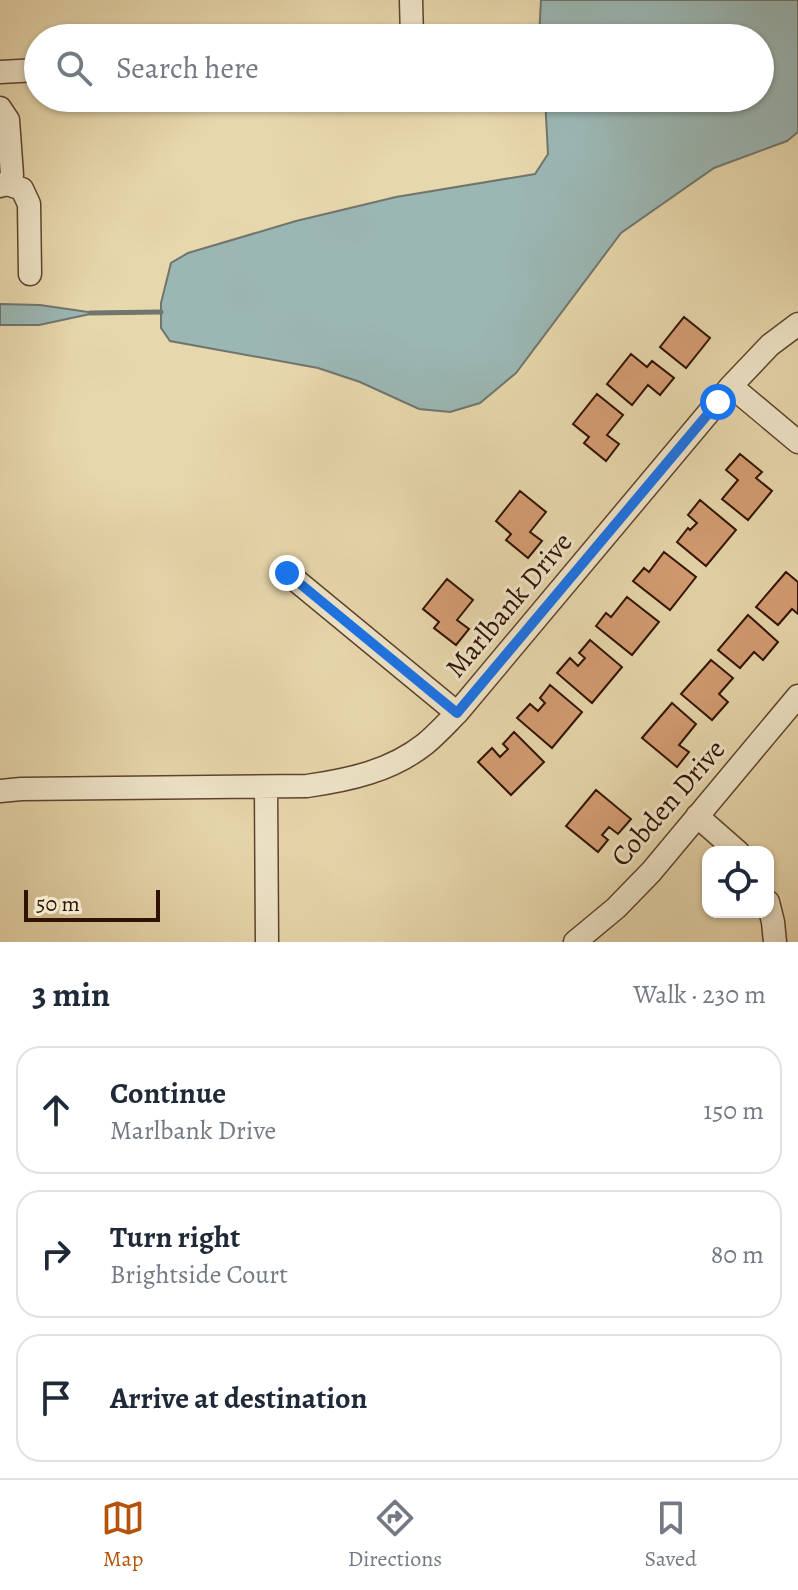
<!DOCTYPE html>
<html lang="en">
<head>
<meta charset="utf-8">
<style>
	:root { --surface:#fff; --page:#f6f6f7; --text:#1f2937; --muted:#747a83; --line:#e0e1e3; --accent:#b45309 }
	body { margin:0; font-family:Alegreya,serif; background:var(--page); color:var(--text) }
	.controls { position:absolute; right:24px; bottom:24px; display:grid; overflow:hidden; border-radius:16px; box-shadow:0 2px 6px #0004 }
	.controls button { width:72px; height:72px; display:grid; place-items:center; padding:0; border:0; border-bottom:2px solid var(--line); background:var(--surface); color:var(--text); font:40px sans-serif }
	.scale { position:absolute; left:24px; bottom:20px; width:136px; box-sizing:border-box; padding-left:8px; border:4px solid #301203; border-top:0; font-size:22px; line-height:28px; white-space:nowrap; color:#301203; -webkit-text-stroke:6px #efe5c9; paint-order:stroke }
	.stop { position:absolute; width:24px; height:24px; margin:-18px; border:6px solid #1a73e8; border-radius:50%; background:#fff }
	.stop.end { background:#1a73e8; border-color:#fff; box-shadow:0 2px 8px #0008 }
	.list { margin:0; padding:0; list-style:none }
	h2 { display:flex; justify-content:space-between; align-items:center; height:104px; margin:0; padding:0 32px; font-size:34px }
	h2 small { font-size:26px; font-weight:400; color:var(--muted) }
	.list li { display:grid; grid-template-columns:52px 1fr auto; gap:24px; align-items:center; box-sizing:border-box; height:128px; margin:0 16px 16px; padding:0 16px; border:2px solid var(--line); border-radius:24px }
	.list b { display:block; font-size:30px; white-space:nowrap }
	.list p { margin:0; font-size:26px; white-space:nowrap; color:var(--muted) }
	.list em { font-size:26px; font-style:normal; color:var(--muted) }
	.icon { flex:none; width:44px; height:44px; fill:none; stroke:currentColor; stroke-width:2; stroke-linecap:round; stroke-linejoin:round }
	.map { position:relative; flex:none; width:798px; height:942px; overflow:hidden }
	.search { position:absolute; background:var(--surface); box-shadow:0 2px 6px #0004; left:24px; right:24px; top:24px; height:88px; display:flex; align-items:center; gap:20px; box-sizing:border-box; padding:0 28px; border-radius:44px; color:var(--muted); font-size:30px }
	.sheet { height:536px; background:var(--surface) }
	nav { display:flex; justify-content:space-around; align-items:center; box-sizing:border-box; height:112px; border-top:2px solid var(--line); background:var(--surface); font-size:22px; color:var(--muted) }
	nav a { display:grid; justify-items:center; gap:4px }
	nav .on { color:var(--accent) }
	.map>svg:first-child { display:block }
</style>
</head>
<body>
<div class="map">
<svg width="798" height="942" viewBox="0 0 798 942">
	<rect width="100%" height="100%" fill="#e7d7ac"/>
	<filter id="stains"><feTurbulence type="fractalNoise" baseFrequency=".0025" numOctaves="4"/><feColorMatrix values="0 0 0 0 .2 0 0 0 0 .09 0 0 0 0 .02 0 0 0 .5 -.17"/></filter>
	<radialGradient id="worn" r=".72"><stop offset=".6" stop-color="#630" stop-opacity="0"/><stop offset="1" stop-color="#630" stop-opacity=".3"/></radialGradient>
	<path fill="#9bb7b4" stroke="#70756d" stroke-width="2" d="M541,0H798V132L787,141L714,168L621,233L516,373L480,403L450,412L419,409L360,382L318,368L170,341L161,328V303L171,263L188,253L296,221L396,197L535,174L548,154L545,98H760V38H539Z
		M0,304L40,305L95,313L39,325H0Z"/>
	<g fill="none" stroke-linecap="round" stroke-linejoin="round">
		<path stroke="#70756d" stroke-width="5" d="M90,313L161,312"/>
	</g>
	<path fill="#d49c72" stroke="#301203" stroke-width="2" d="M684,317L710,338L686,368L660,347Z
		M631,354L647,367L652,361L674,378L660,395L648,385L632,405L607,384Z
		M597,394L623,415L607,435L619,444L606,461L584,443L589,437L573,424Z
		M740,454L762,472L756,478L772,491L748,520L722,499L738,480L726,470Z
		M520,491L546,512L530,532L542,541L528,558L506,540L511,534L496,521Z
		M700,500L736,530L706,566L677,542L688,528L690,530L697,523L688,515Z
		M664,552L696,577L670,610L633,581L644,568L649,572Z
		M786,572L798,582V614L792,609L778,625L756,607Z
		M447,579L473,600L457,620L469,629L456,645L434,628L439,622L423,609Z
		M627,597L659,622L632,655L596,626L606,613L611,617Z
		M748,615L778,642L763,660L754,652L740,668L718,650Z
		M590,640L622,667L592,703L557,673L570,658L578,666L585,658L579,653Z
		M711,660L733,678L719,694L728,702L712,720L681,694Z
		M550,685L582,712L552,748L517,718L530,704L538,711L545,703L540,698Z
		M672,703L696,724L679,745L689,752L677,767L642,738Z
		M514,732L544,762L511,795L478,762L492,748L500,757L508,749L503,744Z
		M596,790L631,819L618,834L609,827L602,835L608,840L598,852L566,826Z"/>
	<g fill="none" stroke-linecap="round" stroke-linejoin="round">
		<g stroke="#5e432d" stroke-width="25">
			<path id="minor" d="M411,0L412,38
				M0,72L38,70
				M0,108L8,120L12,175L7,184L0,186
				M7,184L22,189L29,204L30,274
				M731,386L798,442
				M287,573L457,713
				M266,787L267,942
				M0,791L21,789L307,786C349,780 391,771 425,744C436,735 447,723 457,713L731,386L770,345L798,324
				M697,816L738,852
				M768,902L773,922L775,942
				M575,942L616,908L651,872L798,696"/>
		</g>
		<use href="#minor" stroke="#efe5c9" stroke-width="22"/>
	</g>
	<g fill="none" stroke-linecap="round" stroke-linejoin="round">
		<path stroke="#1a73e8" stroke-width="10" d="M287,573L457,713L718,402"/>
	</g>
	<g text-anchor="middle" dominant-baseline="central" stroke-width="6" stroke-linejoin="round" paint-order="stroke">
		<g font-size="28" fill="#301203" stroke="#efe5c9">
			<text transform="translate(509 605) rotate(-50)">Marlbank Drive</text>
			<text transform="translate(668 803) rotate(-49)">Cobden Drive</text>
		</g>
	</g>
	<rect width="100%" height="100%" filter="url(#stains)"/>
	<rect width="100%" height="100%" fill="url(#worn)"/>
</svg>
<div class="controls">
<button><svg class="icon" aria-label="locate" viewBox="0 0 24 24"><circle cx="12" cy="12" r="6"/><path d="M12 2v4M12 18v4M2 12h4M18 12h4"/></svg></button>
</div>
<div class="scale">50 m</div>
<div class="stop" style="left:718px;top:402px"></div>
<div class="stop end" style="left:287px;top:573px"></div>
<div class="search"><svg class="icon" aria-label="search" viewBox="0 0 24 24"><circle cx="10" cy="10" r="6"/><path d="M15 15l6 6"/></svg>Search here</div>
</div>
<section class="sheet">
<h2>3 min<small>Walk · 230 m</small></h2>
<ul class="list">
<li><svg class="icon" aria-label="ahead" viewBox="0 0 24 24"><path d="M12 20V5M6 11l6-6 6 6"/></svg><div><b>Continue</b><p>Marlbank Drive</p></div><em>150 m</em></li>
<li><svg class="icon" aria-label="right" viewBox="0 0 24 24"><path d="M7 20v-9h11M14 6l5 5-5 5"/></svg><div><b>Turn right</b><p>Brightside Court</p></div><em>80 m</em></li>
<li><svg class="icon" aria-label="arrive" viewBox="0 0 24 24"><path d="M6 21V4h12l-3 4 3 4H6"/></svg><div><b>Arrive at destination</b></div></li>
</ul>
</section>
<nav>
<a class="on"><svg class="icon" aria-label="map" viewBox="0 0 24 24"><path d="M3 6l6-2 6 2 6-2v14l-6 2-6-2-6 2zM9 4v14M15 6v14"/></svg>Map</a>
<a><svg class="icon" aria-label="directions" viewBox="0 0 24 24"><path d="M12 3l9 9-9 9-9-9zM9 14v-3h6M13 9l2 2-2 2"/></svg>Directions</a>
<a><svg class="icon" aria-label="saved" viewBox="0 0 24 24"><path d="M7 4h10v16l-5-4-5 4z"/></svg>Saved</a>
</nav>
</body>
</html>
